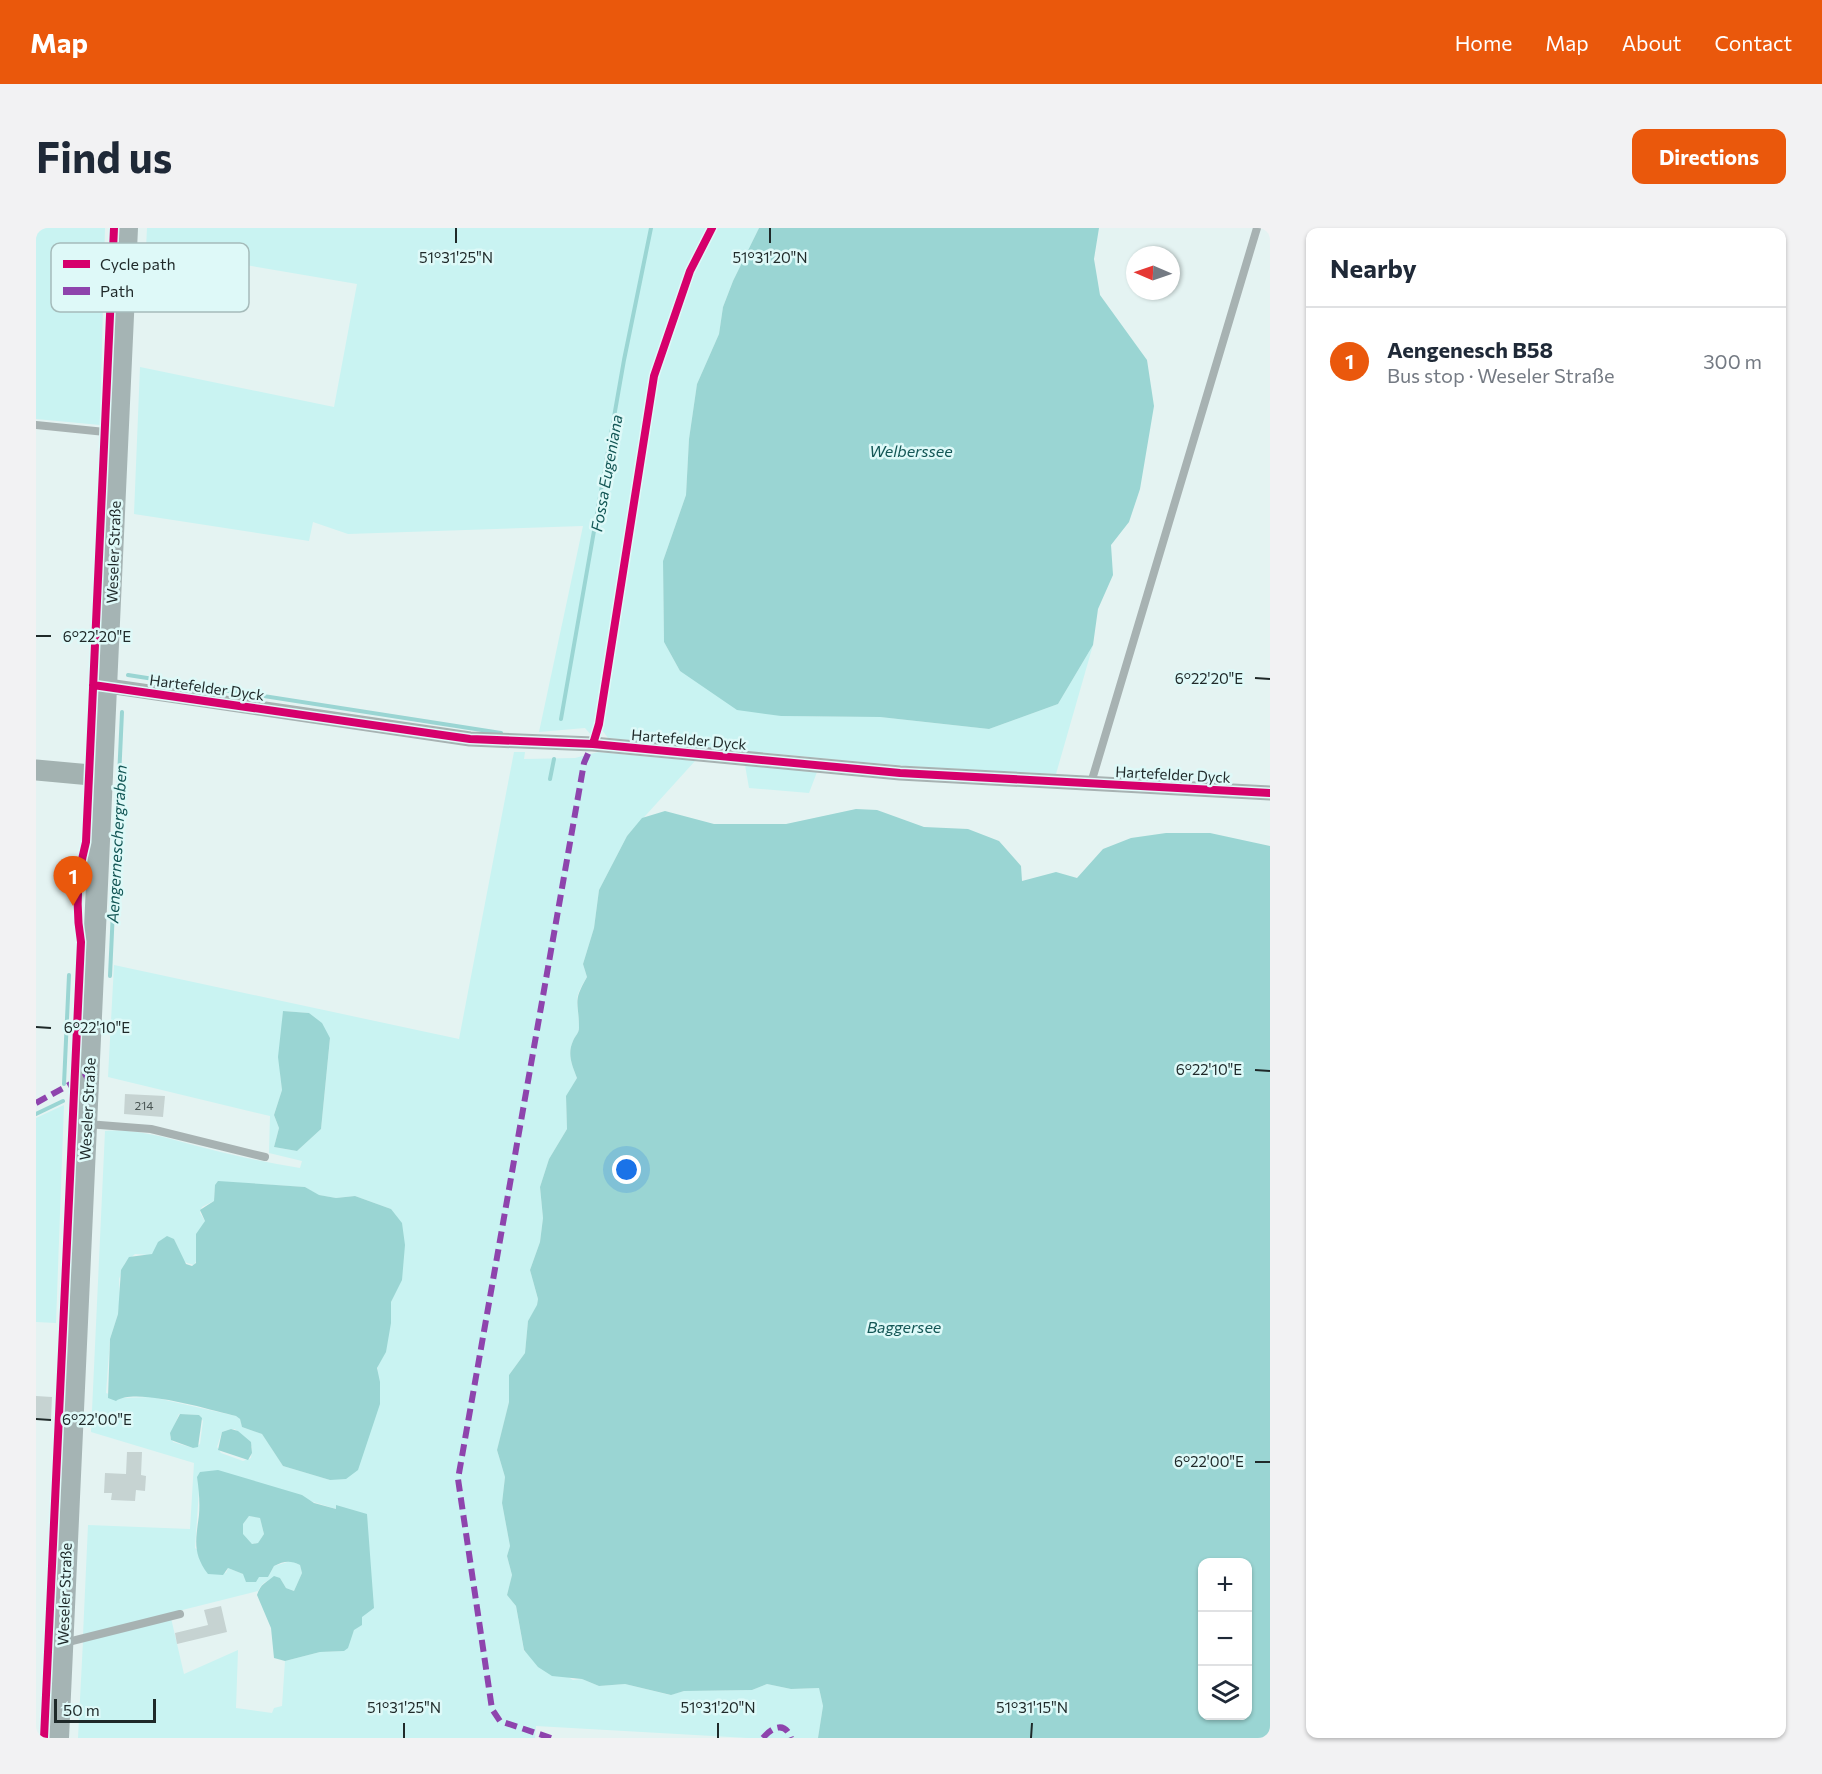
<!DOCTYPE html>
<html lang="en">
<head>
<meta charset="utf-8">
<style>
	:root { --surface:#fff; --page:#f2f2f3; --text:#1f2937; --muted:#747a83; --line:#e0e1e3; --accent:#ea580c }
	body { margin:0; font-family:Commissioner,sans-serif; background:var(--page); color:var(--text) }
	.controls { position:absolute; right:18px; bottom:18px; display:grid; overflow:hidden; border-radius:12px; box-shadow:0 2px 4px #0004 }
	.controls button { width:54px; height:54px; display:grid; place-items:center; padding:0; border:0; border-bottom:2px solid var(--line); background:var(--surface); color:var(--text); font:30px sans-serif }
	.compass { position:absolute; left:1090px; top:18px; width:54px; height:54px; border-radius:50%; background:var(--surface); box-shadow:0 2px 4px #0004; rotate:272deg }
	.scale { position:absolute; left:18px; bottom:15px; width:102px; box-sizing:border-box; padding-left:6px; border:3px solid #1f2929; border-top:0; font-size:16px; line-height:21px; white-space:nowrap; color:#1f2929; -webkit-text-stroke:4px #def9f8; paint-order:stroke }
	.you { position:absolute; left:591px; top:942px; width:21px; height:21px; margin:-15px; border:4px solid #fff; border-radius:50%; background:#1a73e8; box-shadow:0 0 0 9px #1a73e833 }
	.badge { display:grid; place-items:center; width:39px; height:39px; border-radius:50%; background:var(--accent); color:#fff; font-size:20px; font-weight:700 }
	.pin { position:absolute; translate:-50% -50px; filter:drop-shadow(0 2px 3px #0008) }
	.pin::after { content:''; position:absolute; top:32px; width:21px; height:18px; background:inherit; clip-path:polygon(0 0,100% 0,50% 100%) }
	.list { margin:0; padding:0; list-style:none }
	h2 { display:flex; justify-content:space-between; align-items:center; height:78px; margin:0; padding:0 24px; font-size:26px }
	h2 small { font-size:20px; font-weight:400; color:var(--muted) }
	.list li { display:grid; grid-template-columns:39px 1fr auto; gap:18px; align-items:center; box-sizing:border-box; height:108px; padding:0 24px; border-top:2px solid var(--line) }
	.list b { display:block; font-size:22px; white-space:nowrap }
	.list p { margin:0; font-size:20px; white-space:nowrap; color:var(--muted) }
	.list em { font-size:20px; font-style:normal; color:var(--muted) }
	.icon { flex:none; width:33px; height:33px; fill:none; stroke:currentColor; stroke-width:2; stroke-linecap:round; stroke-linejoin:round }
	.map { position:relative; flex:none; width:1234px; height:1510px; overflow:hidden; border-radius:12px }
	header { display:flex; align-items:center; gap:36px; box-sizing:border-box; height:84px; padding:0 30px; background:var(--accent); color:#fff }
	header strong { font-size:28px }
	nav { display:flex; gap:33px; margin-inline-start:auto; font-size:21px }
	.intro { display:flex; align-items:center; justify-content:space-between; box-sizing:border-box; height:144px; padding:0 36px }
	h1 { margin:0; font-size:42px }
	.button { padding:15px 27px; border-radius:12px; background:var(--accent); color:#fff; font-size:21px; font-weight:700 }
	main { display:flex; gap:36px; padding:0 36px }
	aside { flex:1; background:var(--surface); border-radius:12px; box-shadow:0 2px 4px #0004 }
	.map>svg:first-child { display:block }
</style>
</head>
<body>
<header>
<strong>Map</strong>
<nav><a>Home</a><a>Map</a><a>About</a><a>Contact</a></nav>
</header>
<div class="intro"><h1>Find us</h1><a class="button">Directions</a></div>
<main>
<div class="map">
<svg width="1234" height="1510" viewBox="0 0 1234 1510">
	<rect width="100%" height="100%" fill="#e4f3f2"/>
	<path fill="#c9f3f2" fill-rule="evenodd" d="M0,0H69L64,197L0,191Z
		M111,0H672L651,40L616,140L556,508L549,500L503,504L547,298L312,306L277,294L273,313L98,286L104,139L298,179L321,56L110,20Z
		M681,0H723L697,53L687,79L683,106L661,156L653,211L650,267L627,333L628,414L644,443L745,488L844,489L953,501L1022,476L1057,417L1020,546L870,538L572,510L566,502L624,139L659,42Z
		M478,524H489L488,531L539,530L562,524L659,533L591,608L563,662L558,700L547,736L551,749C535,774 543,773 543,800C543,805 539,808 537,813C531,826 536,837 541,850L530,869L531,901L513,931L504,959L507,990L504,1014L494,1042L502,1071L501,1078L492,1093L489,1125L473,1147V1174L461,1222L469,1249L466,1275L474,1318L471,1328L476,1347L471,1367L480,1378L488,1423L537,1452L546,1451L563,1458L589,1456L634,1467L648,1463L716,1462L731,1456L755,1461L783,1460L787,1478L782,1510H712L500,1498L499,1510H42L47,1413L135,1390L148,1446L202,1422L200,1480L236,1485L238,1480L246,1478L249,1433L284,1424L308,1423L318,1402L300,1277V1281L271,1272L163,1262L159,1320L190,1345L192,1340L207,1346L232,1349L238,1338L255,1333L264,1337L266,1345L258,1363L250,1360L244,1350C233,1351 227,1353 222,1363L47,1407L52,1297L154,1301L158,1235L55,1204L69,903C104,900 136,912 169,920C200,928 232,935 264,940L266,933L233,925L234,888L72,849L78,737L423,811ZM247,783L273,785L294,810L285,901L261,923L238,919L243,900L238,887L246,862L244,844ZM188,954L269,959L282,967L300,970L319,968L355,981L361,1058L355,1074L347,1129L342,1135L341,1145L294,1252L247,1238L226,1206L206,1199L204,1191L200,1188L116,1169L84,1170L70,1165L74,1111L82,1086L84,1070L83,1051L89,1035L99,1026L114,1027L138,1011L148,1034L158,1037L162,1030L160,1010L169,993L164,985L166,979L178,973L179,959ZM143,1186L163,1187L167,1193L164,1216L157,1220L137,1214L134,1209ZM195,1201H199L216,1219L215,1230L207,1233L185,1225L181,1219L186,1204Z
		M709,537L781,544L773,565L713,560Z
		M28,877L20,1095L0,1094V890Z
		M213,1288L224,1290L228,1306L222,1315L216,1316L206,1306L207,1296Z"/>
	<path fill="#9ad5d3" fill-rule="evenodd" d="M723,0H1063L1058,31L1064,67L1111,132L1118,178L1104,261L1093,294L1075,317L1077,347L1062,381L1057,417L1022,476L953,501L844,489L745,488L701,482L644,443L628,414L627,333L650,267L653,211L661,156L683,106L687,79L697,53Z
		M820,581L841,582L888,599L932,601L963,613L985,638L986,653L1020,644L1041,650L1067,621L1095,610L1130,605H1174L1234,618V1510H782L787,1478L783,1460L755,1461L731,1456L716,1462L648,1463L635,1467L589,1456L563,1458L546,1451L516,1448L502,1439L488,1422L480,1378L471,1367L476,1347L471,1328L474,1318L466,1275L469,1249L461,1222L473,1174V1147L489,1125L492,1093L501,1077L502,1071L494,1042L504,1014L507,990L504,959L513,931L531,901L530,868L541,850C536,837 531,826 537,813C539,808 543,805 543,800C543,773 536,775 551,749L547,736L558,700L563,662L591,608L606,590L629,583L678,596H750ZM1166,1334H1212V1488H1166Z
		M247,783L273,785L286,795L294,810L285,901L261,923L238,919L243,900L238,887L246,862L242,829Z
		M182,953L269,959L283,967L300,970L319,968L355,981L366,995L369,1017L366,1052L355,1074V1095L350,1124L341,1140L344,1154V1176L322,1242L310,1251L294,1252L247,1238L226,1206L206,1199L204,1191L200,1188C174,1182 99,1159 80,1173L72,1170L74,1111L82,1086L85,1042L93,1029L116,1026L122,1014L131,1008L138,1011L150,1036L156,1038L160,1035V1006L169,993L164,982L178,973L179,957Z
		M144,1186L163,1187L166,1190L162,1219L157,1220L135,1212L134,1205Z
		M195,1201L202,1203L215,1214L216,1225L212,1232L182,1222L186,1204Z
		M182,1242L266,1267L278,1275L300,1281V1277L331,1286L338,1380L326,1389V1397L318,1402L312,1420L308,1423L284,1424L249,1433L238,1430L235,1400L221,1367C225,1355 230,1355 238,1348L244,1350L250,1360L258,1363L266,1345L264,1337C254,1332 248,1333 238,1338L232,1349H223L220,1354H210L207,1346L192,1340L187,1347L172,1346C156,1325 160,1311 163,1287C164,1275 163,1262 161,1249L164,1244ZM213,1288L224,1290L228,1306L222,1315L216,1316L207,1306V1296Z"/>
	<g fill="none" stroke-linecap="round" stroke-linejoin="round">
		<path stroke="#9ad5d3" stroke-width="4" d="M92,447L465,505
			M525,491L588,132L615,0
			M514,551L518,531
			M74,748L86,484
			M28,856L33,747
			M0,886L27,873"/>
	</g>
	<path fill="#c6d3d2" d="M89,866L129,868L127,889L88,886Z
		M0,1168L16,1169L15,1191L0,1190Z
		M91,1224H106L105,1247L110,1248L109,1263L100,1262L99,1273L75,1272L76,1265H68L69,1245L90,1246Z
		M185,1378L191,1404L141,1416L139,1405L172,1397L168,1382Z"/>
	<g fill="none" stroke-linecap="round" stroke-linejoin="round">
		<path stroke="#a7b2b2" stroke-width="8" d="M0,197L79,205
			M1055,555L1221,0
			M51,896L115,901L229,929
			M28,1415L144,1386"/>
		<path stroke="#a7b2b2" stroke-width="15" d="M72,458L434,511L557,516L864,545L1234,565"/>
		<path stroke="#a3b2b1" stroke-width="21" d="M0,542L66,548"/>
		<path stroke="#a5b4b4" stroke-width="22" d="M22,1510L91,0"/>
		<path stroke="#8e44ad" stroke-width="6" stroke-dasharray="12 6" stroke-linecap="butt" d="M0,875L53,846
			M515,1510L464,1493L456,1481L422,1251L548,535L558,512
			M727,1510C736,1499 749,1493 755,1510"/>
		<g stroke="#def9f8" stroke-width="11">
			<path id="cycleway" d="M57,457L434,511L557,516L864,545L1234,565
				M557,516L563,496L618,148L654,43L676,0
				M8,1510L45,714C39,680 41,648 50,614L78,0"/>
		</g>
		<use href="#cycleway" stroke="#d6006c" stroke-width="8"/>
	</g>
	<path fill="none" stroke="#1f2929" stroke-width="2" d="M420,15V0M734,15V0M0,408H15M1219,450L1234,451M0,799L15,800M1219,842L1234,843M0,1191L15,1192M1219,1234H1234M368,1510V1495M682,1510V1495M995,1510L996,1495"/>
	<g text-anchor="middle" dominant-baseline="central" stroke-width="5" stroke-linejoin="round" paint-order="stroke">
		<g font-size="12" fill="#495453">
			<text x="108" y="877">214</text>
		</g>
		<g font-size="15" fill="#1f2929" stroke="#def9f8">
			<text transform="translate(77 324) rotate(-88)">Weseler Straße</text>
			<text transform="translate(171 459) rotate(8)">Hartefelder Dyck</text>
			<text transform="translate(653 511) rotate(5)">Hartefelder Dyck</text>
			<text transform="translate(1137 546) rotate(3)">Hartefelder Dyck</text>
			<text transform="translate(51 881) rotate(-87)">Weseler Straße</text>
			<text transform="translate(28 1366) rotate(-88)">Weseler Straße</text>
		</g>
		<g font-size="16" font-style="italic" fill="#145756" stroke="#def9f8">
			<text x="875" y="222">Welberssee</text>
			<text transform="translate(570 245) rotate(-80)">Fossa Eugeniana</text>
			<text transform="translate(80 616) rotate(-87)">Aengerneschergraben</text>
			<text x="868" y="1098">Baggersee</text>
		</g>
	</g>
	<rect x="15" y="15" width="198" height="69" rx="9" fill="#def9f8" stroke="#a5bbba" stroke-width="1.5"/>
	<rect x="27" y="32" width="27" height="8" fill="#d6006c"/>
	<rect x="27" y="59" width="27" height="8" fill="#8e44ad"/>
	<g font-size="16" fill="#1f2929">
		<text x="64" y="42">Cycle path</text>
		<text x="64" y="69">Path</text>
	</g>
	<g font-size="15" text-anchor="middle" fill="#1f2929" stroke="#def9f8" stroke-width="5" stroke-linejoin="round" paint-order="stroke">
		<text x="420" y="35">51°31'25"N</text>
		<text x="734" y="35">51°31'20"N</text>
		<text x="61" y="414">6°22'20"E</text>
		<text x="1173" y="456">6°22'20"E</text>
		<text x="61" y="805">6°22'10"E</text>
		<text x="1173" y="847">6°22'10"E</text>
		<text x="61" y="1197">6°22'00"E</text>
		<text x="1173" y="1239">6°22'00"E</text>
		<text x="368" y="1485">51°31'25"N</text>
		<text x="682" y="1485">51°31'20"N</text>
		<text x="996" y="1485">51°31'15"N</text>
	</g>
</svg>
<div class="controls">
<button>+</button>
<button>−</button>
<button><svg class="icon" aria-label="layers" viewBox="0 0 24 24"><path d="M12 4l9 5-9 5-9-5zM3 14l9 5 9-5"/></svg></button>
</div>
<svg class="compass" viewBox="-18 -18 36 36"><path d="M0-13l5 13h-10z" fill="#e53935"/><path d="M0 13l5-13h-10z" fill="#747a83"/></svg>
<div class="scale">50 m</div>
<div class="you"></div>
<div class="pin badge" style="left:37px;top:678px">1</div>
</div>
<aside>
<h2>Nearby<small></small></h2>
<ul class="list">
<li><span class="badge">1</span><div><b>Aengenesch B58</b><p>Bus stop · Weseler Straße</p></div><em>300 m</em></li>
</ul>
</aside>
</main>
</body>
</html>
